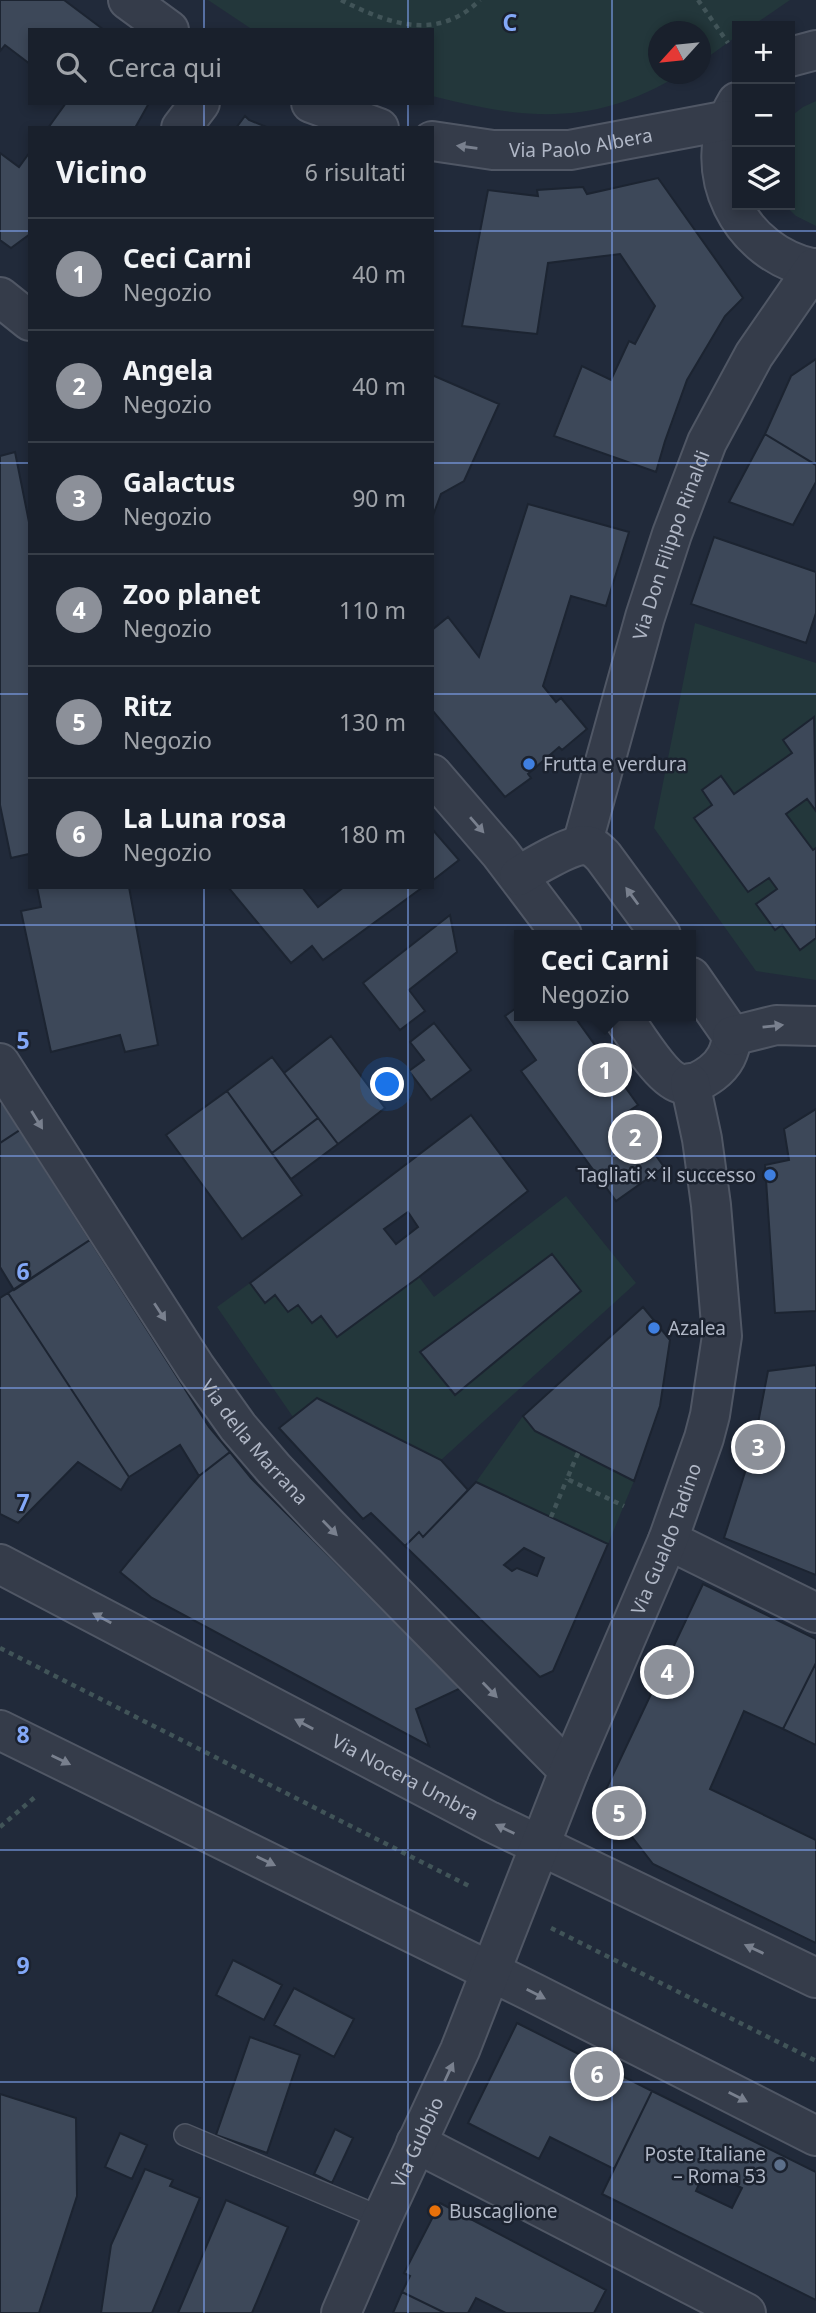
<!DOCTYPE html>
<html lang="it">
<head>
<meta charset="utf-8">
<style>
	:root { --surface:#19202c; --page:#262d38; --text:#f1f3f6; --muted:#9fa3a9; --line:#373e48; --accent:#8c9099 }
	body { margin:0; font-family:"Noto Sans",sans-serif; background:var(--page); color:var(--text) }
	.controls { position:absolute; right:21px; top:21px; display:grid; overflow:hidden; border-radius:0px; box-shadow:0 4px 10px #0003 }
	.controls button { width:63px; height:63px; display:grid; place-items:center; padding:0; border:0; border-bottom:2px solid var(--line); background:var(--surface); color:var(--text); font:35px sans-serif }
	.compass { position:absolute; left:648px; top:21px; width:63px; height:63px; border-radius:50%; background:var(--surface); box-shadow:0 4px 10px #0003; rotate:243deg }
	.you { position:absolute; left:388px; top:1085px; width:24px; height:24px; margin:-18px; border:5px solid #fff; border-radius:50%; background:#1a73e8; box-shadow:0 0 0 10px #1a73e833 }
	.badge { display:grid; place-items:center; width:46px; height:46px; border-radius:50%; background:var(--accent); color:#fff; font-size:23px; font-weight:700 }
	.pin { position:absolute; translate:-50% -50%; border:4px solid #fff; box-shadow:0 2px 7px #0006 }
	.popup { position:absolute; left:514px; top:930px; width:182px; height:91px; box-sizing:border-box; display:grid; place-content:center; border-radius:0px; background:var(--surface); filter:drop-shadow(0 2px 5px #0005); font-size:23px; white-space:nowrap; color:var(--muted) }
	.popup b { font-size:26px; color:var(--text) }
	.popup::after { content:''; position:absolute; left:50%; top:100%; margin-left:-14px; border:14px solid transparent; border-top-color:var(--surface) }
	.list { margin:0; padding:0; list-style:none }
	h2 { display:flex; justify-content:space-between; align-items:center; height:91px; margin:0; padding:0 28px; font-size:30px }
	h2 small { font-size:23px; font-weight:400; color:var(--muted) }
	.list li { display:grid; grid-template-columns:46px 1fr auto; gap:21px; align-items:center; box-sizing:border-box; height:112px; padding:0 28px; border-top:2px solid var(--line) }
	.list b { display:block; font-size:26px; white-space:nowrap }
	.list p { margin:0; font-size:23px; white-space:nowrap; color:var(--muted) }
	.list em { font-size:23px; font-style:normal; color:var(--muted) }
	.icon { flex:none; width:38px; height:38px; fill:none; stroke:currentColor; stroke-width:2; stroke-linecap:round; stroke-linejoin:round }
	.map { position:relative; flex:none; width:816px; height:2313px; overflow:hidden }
	.search { position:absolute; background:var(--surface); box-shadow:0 4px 10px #0003; left:28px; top:28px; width:406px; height:77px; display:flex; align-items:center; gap:18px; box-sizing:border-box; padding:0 24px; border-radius:0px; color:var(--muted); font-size:26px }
	.panel { position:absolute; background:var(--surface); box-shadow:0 4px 10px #0003; left:28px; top:126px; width:406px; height:763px; border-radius:0px }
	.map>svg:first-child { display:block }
</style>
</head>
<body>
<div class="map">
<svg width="816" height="2313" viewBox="0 0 816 2313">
	<rect width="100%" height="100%" fill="#212a3a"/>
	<path fill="#23373b" d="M208,0H790L752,26H737V36L701,62L700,32H658V74H681C594,127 527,120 432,96V30H253Z
		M816,101V226L796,216L785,205H790V117L803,107Z
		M695,623L816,663V980L756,971L654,828Z
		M566,1196L636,1283L441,1460L317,1398L293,1417L217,1307L250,1283L265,1302L275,1295L288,1312L298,1305L311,1323L321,1316L337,1336L419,1277L434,1297Z
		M523,1416L535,1431L634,1481L608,1544L476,1482Z"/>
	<path fill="#3d4859" stroke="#1c2431" stroke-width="2" fill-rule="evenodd" d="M0,0H64L104,30H30V64L5,45L0,51Z
		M66,103H149L135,128H48Z
		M245,116L249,120L269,128H236Z
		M30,152V234L11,248L0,240V153L19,167Z
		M658,178L743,298L725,316L687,380L665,441L656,472L554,436L582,366L611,380L629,341L635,344L655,306L620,254L548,263L537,334L462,326L488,190L538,196L537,190L583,187L587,194Z
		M816,359V465L765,434L791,376Z
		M432,375L499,404L464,481L441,494L432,518Z
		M765,434L816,465V482L793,525L729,502Z
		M15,452L30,527V858L29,854L11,858L0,805V456Z
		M528,504L629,532L606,606L571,596L543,686L556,702L561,698L587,729L562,750L559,747L528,774L531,778L505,797L432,710V630L448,617L479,657Z
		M714,537L816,572V613L806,643L691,604Z
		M814,717L816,811L807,799L786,814L813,850L816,848V938L800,950L782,925L775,930L756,904L777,889L769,878L748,892L694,818L712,805L702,790L721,776L734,794L792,753L783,740Z
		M432,829L459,860L432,881Z
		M37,887H129L158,1045L125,1052L120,1035L51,1052L21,911L41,907Z
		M228,887H302L318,907L344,887H423L323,960L312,946L291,963Z
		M450,915L457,952L409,990L425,1011L400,1030L363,983Z
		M519,1006V1016H574L638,1105L626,1113L664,1167L616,1201L521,1071L536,1060L505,1016Z
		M434,1023L471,1070L431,1100L409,1071L424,1060L410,1042Z
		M331,1036L385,1108L338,1144L284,1073Z
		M272,1057L318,1118L272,1153L227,1091Z
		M227,1091L302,1195L242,1239L166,1135Z
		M0,1098L20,1130L0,1143Z
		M816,1109V1311L775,1313L765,1165L789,1160L784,1129Z
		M471,1115L528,1191L419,1277L337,1337L321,1316L312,1323L298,1305L288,1312L275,1295L265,1303L250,1283ZM408,1212L418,1227L396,1244L384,1229Z
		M318,1118L338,1144L291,1179L272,1153Z
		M20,1130L90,1240L14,1290L0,1267V1143Z
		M90,1240L209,1427L230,1452L199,1476L180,1445L129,1477L8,1293Z
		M552,1254L581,1291L455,1395L420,1352Z
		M8,1293L129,1477L121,1490L78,1462L18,1523L0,1514V1298Z
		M643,1307L670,1340L660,1406L634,1481L535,1431L523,1416Z
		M816,1365V1575L724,1538L754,1444L768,1371Z
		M317,1398L441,1460L468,1490L423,1537L419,1532L405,1546L371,1513L363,1519L279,1428Z
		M230,1452L251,1478L461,1688L416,1709L429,1746L152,1598L120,1572L199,1476Z
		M476,1482L608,1544L553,1671L540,1677L405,1546L419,1532L423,1537ZM524,1548L544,1558L537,1576L517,1568L512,1571L504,1565Z
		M703,1584L816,1639V1663L783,1729L744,1711L710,1789L816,1840V1943L653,1864L602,1798Z
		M816,1663V1745L783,1729Z
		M233,1960L282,1985L264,2020L216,1995Z
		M294,1988L354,2019L334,2057L274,2025Z
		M517,2023L652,2091L614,2169L550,2137L539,2159L468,2123Z
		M250,2037L300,2055L267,2153L216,2135Z
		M652,2091L816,2172V2300L602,2194ZM705,2170L742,2188L732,2208L696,2191Z
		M0,2094L76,2118L77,2196L39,2313H0Z
		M335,2129L353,2138L332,2183L314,2174Z
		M120,2133L147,2145L132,2179L105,2167Z
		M145,2169L173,2180L170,2186L200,2198L152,2313H101L111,2245Z
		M226,2200L288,2227L252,2313H178Z
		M440,2203L606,2290L594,2313H506L476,2298L468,2313H445L402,2292L410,2276L404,2273Z
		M402,2292L445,2313H393Z"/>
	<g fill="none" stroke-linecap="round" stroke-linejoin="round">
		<g stroke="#505765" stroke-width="24">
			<path id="service" d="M185,2135L382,2218"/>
		</g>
		<g stroke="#505765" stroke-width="42">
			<g id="minor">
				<path d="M128,0L169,30"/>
				<path d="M790,57L816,50"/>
				<path d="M737,102C696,170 740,255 816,269"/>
				<path d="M311,103L379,128"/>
				<path d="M181,128L200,103"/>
				<path id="s1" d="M432,141L493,150H570L729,120"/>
				<path d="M0,297L30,321"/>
				<path d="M432,774L500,853L562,935"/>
				<path id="s2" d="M582,845L645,617L672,534L707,442L754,355L814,268"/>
				<path d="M519,876C531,868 570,845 584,845C592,845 597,850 603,856L661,935"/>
				<path d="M622,1016C634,1032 662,1081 682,1084C692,1086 704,1079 712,1073C725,1063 730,1052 732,1036L691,977"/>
				<path d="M732,1036L776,1025L816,1026"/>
				<path id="s3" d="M0,1063L196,1368L238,1427L274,1469L328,1526L569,1771"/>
				<path d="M668,1540L816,1613"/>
				<path id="s4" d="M0,1564L489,1821L816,1978"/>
				<path d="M0,1730L534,1993L816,2136"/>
				<path d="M416,2143L746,2313"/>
				<path id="s5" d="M341,2313L382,2218L460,2050L569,1771L668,1540L704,1438L710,1415L722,1336L711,1205L702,1139L690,1083"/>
			</g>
		</g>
		<path stroke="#415458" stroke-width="4.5" stroke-dasharray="5 5" stroke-linecap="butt" d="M341,0C389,24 437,42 480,0
			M698,0L728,43
			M578,1453L567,1479L624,1506
			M551,1517L567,1479
			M0,1648L471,1887
			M0,1827L35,1797
			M551,1928L816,2061"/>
		<use href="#service" stroke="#353c4a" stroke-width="21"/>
		<use href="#minor" stroke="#353c4a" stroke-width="38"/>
	</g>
	<defs><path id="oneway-solid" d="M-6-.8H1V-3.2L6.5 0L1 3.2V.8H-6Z" transform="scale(1.75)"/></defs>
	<g fill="#79808e">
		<use href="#oneway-solid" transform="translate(467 147) rotate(-172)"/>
		<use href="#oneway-solid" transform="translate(477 825) rotate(49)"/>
		<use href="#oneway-solid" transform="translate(632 896) rotate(-126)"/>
		<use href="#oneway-solid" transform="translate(773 1026) rotate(-6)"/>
		<use href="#oneway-solid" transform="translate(37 1120) rotate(58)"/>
		<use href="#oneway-solid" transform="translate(160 1312) rotate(57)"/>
		<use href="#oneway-solid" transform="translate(330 1528) rotate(46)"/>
		<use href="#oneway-solid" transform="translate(102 1618) rotate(-152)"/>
		<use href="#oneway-solid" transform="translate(490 1690) rotate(46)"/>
		<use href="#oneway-solid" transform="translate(304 1724) rotate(-152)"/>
		<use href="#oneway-solid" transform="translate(61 1760) rotate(26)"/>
		<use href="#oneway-solid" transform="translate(505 1829) rotate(-154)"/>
		<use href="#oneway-solid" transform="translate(266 1861) rotate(26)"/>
		<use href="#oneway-solid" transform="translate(754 1949) rotate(-155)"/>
		<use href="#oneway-solid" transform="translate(536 1994) rotate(27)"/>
		<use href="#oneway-solid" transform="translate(449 2072) rotate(-65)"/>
		<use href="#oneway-solid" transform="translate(738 2097) rotate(27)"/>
	</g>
	<path fill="none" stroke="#83a8f8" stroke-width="2" stroke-opacity="0.55" d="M204,0V30M408,0V30M612,0V2313M204,103V128M408,103V128M0,231H30M432,231H816M0,463H30M432,463H816M0,694H30M432,694H816M204,887V2313M408,887V2313M0,925H816M0,1156H816M0,1388H816M0,1619H816M0,1850H816M0,2082H816"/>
	<g fill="#3f7fe0" stroke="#1b222f" stroke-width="2.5">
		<circle cx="529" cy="764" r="7"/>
		<circle cx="770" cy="1175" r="7"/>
		<circle cx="654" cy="1328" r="7"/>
	</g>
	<circle fill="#5c6f8a" stroke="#1b222f" stroke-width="2.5" cx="780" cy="2165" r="7"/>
	<circle fill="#e8710a" stroke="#1b222f" stroke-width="2.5" cx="435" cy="2211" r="7"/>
	<g text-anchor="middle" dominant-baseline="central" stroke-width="5" stroke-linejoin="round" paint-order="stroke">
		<g font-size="19" fill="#b0b7c6" stroke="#1b222f">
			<text stroke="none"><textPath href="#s1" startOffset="150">Via Paolo Albera</textPath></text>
			<text stroke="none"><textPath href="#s2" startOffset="313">Via Don Filippo Rinaldi</textPath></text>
			<text stroke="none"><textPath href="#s3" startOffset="457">Via della Marrana</textPath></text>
			<text stroke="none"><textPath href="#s5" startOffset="840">Via Gualdo Tadino</textPath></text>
			<text stroke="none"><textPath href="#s4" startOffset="458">Via Nocera Umbra</textPath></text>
			<text stroke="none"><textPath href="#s5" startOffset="187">Via Gubbio</textPath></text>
		</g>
		<g font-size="19" fill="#b0b7c6" stroke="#1b222f" text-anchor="start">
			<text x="543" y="764">Frutta e verdura</text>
			<text x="756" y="1175" text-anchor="end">Tagliati × il successo</text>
			<text x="668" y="1328">Azalea</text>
			<text x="766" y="2154" text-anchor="end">Poste Italiane<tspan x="766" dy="22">– Roma 53</tspan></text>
			<text x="449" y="2211">Buscaglione</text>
		</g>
	</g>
	<g font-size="23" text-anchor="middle" font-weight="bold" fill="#83a8f8" stroke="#1b222f" stroke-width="5" stroke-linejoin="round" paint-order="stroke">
		<text x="510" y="31">C</text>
		<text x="23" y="1049">5</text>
		<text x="23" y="1280">6</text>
		<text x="23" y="1511">7</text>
		<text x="23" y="1743">8</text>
		<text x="23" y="1974">9</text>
	</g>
</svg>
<div class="controls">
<button>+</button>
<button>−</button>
<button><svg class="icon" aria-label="layers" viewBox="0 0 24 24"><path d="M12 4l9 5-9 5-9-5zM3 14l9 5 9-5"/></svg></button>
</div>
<svg class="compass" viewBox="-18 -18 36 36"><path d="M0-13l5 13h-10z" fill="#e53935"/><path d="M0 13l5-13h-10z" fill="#9fa3a9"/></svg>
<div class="you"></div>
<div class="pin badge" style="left:605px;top:1070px">1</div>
<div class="popup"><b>Ceci Carni</b>Negozio</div>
<div class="pin badge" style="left:635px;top:1137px">2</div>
<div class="pin badge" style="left:758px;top:1447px">3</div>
<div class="pin badge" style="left:667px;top:1672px">4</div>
<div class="pin badge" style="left:619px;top:1813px">5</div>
<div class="pin badge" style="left:597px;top:2074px">6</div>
<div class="search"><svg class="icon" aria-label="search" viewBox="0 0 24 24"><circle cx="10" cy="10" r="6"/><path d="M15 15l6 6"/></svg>Cerca qui</div>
<section class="panel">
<h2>Vicino<small>6 risultati</small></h2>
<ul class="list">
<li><span class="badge">1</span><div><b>Ceci Carni</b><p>Negozio</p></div><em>40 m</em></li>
<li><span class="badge">2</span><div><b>Angela</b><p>Negozio</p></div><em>40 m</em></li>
<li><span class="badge">3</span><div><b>Galactus</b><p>Negozio</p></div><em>90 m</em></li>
<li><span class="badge">4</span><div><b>Zoo planet</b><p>Negozio</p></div><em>110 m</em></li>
<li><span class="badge">5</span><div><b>Ritz</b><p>Negozio</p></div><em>130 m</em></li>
<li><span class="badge">6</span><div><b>La Luna rosa</b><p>Negozio</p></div><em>180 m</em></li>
</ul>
</section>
</div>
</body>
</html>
